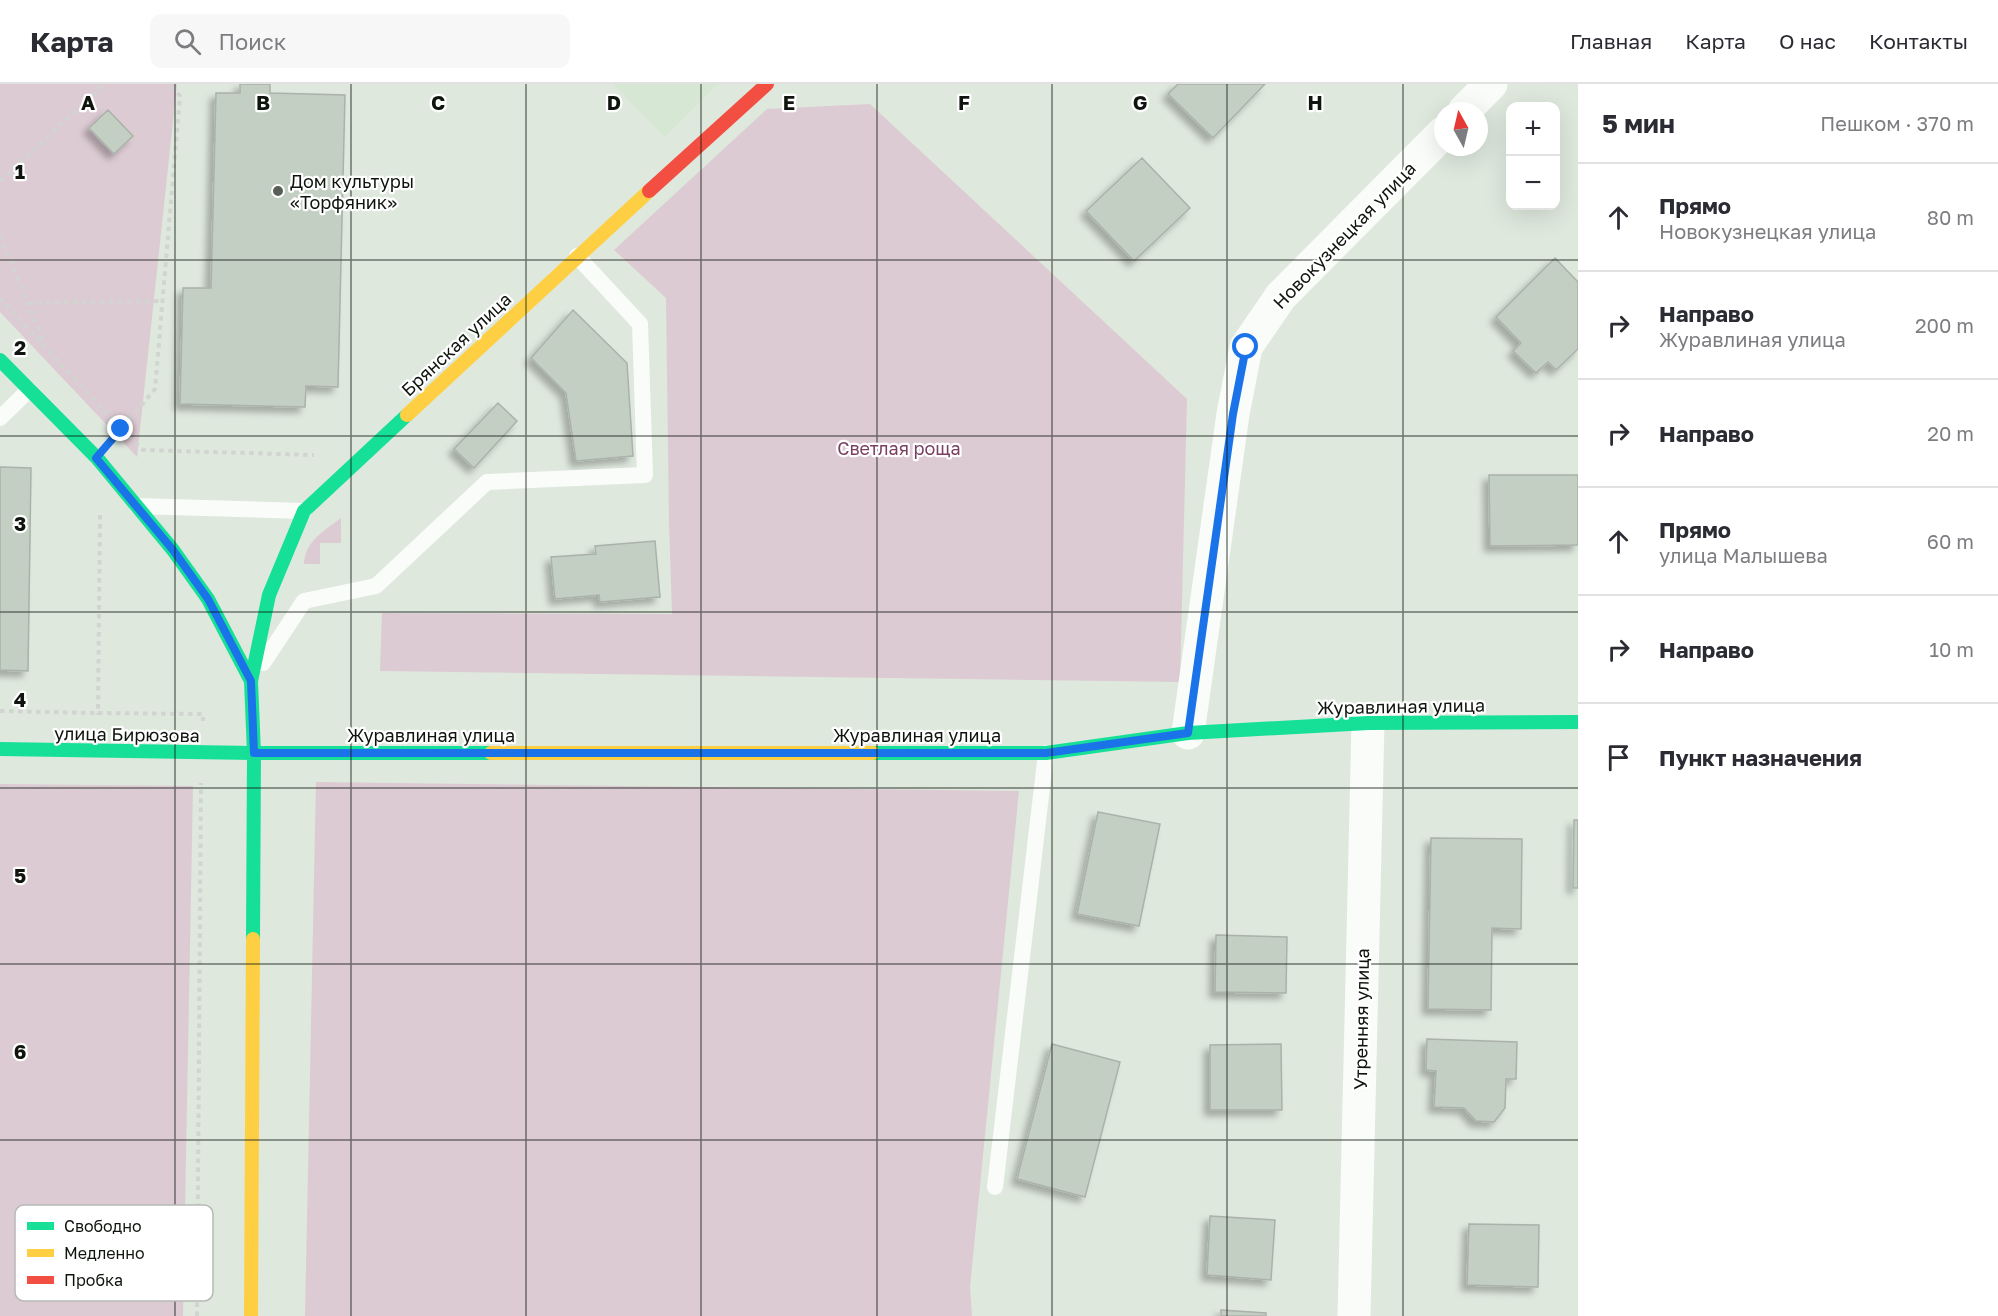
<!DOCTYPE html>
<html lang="ru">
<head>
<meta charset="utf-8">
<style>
	:root { --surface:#fff; --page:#f7f7f7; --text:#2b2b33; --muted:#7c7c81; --line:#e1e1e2 }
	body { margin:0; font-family:"Golos Text",sans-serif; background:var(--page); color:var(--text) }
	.controls { position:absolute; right:18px; top:18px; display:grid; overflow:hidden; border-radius:12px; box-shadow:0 6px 24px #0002 }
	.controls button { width:54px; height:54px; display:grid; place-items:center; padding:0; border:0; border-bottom:2px solid var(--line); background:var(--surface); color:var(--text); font:30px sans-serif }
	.compass { position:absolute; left:1434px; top:18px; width:54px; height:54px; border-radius:50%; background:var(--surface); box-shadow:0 6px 24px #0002; rotate:352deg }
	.stop { position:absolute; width:18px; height:18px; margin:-14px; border:4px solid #1a73e8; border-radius:50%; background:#fff }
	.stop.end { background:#1a73e8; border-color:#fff; box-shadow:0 2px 6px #0008 }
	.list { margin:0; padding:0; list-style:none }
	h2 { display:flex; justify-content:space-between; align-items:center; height:78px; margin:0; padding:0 24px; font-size:26px }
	h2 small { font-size:20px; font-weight:400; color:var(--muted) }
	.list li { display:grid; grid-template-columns:39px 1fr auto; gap:18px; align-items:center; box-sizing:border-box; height:108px; padding:0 24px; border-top:2px solid var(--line) }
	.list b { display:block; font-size:22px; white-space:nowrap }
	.list p { margin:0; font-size:20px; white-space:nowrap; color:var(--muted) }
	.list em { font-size:20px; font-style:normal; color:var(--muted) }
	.icon { flex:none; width:33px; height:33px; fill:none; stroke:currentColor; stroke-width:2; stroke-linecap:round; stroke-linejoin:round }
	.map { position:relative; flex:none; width:1578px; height:1232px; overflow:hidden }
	header { display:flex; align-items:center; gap:36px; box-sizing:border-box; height:84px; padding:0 30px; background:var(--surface); border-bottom:2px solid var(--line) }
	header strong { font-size:28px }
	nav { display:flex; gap:33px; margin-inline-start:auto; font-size:21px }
	.search { width:420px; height:54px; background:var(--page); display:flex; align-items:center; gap:15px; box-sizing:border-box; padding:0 21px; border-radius:12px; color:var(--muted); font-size:22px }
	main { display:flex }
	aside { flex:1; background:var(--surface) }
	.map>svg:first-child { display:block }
</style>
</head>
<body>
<header>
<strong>Карта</strong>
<div class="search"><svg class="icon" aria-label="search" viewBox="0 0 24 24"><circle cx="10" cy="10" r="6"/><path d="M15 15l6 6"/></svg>Поиск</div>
<nav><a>Главная</a><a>Карта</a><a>О нас</a><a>Контакты</a></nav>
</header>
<main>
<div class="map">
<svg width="1578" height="1232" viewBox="0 0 1578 1232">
	<defs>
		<filter id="shadow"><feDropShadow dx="-5.5" dy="5.5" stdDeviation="3" flood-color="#0004"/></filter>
	</defs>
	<rect width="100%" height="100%" fill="#dee8dd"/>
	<path fill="#d6e7d4" d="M613,0H718L665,53Z"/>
	<path fill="#ddcbd3" d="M0,0H177L137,373L0,228Z
		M870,20L1187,315L1180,598L380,587L382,529L672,530L669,438L666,214L614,166L767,25Z
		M341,434V459H320V480H304C305,457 324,447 341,434Z
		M316,698L1019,707L970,1203L972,1232H305Z
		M0,700L193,702L183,1232H0Z"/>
	<path fill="#c4cfc3" stroke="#aab2a9" stroke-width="1.5" filter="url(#shadow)" d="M240,0H270V9L345,11L338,303L306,302L305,323L180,320L183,204H211L216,9H240Z
		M1178,0H1265L1213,54L1168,10Z
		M108,26L133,52L114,70L89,44Z
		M1142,74L1190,124L1134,177L1086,127Z
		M1555,174L1578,198V265L1556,286L1548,278L1536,289L1513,267L1521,259L1496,233Z
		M573,226L627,279L633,372L576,377L566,309L531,274Z
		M498,319L517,337L474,384L454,365Z
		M0,383L31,384L28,587L0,586Z
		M1489,391H1578V461L1490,462Z
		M655,457L660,513L600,518L599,511L555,515L551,473L596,470L595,462Z
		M1098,728L1160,740L1139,842L1077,830Z
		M1574,736H1578V804H1573Z
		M1431,754L1522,755L1521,845L1492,844L1491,926L1428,925Z
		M1216,851L1287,853L1286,909L1215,908Z
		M1427,955L1517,958L1516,995H1506L1505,1024L1494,1038L1476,1037L1464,1024L1434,1023L1436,987L1426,986Z
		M1052,960L1120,978L1085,1113L1017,1095Z
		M1281,960L1282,1026H1210V961Z
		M1210,1132L1275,1136L1271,1196L1207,1191Z
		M1469,1140L1539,1141L1538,1203L1467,1201Z
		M1221,1226L1266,1229V1232H1221Z"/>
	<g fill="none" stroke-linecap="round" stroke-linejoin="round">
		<path stroke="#d1d4d1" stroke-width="4" stroke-dasharray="4.5 4.5" stroke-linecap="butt" d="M0,97L105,0
			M0,151L45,261
			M0,214L121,345L143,366L314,371
			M28,219L163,217
			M118,349L155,305L180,12L170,0
			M100,431L98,629L203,630V637
			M0,627L98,629
			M197,1232L201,699"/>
		<path stroke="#fafcfa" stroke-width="16" d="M0,334L29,306
			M137,422L304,427
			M263,579L304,517L376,502L487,398L645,391L640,240L577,172
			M995,1103L1046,669"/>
		<path stroke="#fafcfa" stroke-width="33" d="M1464,27L1491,0
			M1188,649L1233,330L1246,263L1281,212L1443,49
			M1354,1232L1368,639"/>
		<path stroke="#16e098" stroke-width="14" d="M0,276L97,374L173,466L208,515L251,597
			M0,665L254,669H491
			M873,669H1046L1188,649L1368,639L1578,638
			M253,855L254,669L251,597L269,511L304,427L407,331"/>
		<path stroke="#ffcf43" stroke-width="14" d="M407,331L649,107
			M491,669H873
			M251,1232L253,855"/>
		<path stroke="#f24e42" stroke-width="14" d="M649,107L767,0"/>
	</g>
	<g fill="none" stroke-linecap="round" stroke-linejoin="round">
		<path stroke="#1a73e8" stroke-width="8" d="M121,345L96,374L173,466L208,515L251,597L254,669H1046L1188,649L1233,330L1246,263"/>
	</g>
	<path fill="none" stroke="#0f150e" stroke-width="1.5" stroke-opacity="0.55" d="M175,0V1232M351,0V1232M526,0V1232M701,0V1232M877,0V1232M1052,0V1232M1227,0V1232M1403,0V1232M0,176H1578M0,352H1578M0,528H1578M0,704H1578M0,880H1578M0,1056H1578"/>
	<circle fill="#575f56" stroke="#fff" stroke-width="2" cx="278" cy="107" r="6"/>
	<g text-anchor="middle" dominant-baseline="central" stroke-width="4.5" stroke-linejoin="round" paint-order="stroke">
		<g font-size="18" fill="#0f150e" stroke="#fff" text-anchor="start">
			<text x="290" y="97">Дом культуры<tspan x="290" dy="21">«Торфяник»</tspan></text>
		</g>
		<g font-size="18" fill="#0f150e" stroke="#fff">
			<text transform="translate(1344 151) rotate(-46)">Новокузнецкая улица</text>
			<text transform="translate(456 260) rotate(-43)">Брянская улица</text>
			<text transform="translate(1401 622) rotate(-1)">Журавлиная улица</text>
			<text transform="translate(127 650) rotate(1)">улица Бирюзова</text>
			<text x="431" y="651">Журавлиная улица</text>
			<text x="917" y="651">Журавлиная улица</text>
			<text transform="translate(1361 935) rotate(-89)">Утренняя улица</text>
		</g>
		<g font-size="18" fill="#794062" stroke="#fff">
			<text x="899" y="364">Светлая роща</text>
		</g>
	</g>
	<rect x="15" y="1121" width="198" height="96" rx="9" fill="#fff" stroke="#b7b9b7" stroke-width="1.5"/>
	<rect x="27" y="1138" width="27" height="8" fill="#16e098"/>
	<rect x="27" y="1165" width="27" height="8" fill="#ffcf43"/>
	<rect x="27" y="1192" width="27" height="8" fill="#f24e42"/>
	<g font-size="16" fill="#0f150e">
		<text x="64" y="1148">Свободно</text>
		<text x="64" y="1175">Медленно</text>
		<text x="64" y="1202">Пробка</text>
	</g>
	<g font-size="20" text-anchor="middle" font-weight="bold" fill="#0f150e" stroke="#fff" stroke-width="4.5" stroke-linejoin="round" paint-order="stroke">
		<text x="88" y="26">A</text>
		<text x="263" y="26">B</text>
		<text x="438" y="26">C</text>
		<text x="614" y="26">D</text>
		<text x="789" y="26">E</text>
		<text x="964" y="26">F</text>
		<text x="1140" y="26">G</text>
		<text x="1315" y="26">H</text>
		<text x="20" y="95">1</text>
		<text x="20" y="271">2</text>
		<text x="20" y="447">3</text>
		<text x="20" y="623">4</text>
		<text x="20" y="799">5</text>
		<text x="20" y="975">6</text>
	</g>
</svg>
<div class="controls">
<button>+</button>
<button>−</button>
</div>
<svg class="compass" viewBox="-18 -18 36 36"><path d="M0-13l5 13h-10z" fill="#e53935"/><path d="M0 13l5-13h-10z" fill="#7c7c81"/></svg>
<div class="stop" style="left:1246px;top:263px"></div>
<div class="stop end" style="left:121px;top:345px"></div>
</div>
<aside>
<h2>5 мин<small>Пешком · 370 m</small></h2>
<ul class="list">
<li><svg class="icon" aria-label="ahead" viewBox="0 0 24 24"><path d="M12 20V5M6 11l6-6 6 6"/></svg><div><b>Прямо</b><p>Новокузнецкая улица</p></div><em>80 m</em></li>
<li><svg class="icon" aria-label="right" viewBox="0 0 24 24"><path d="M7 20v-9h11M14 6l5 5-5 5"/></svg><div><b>Направо</b><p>Журавлиная улица</p></div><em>200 m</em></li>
<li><svg class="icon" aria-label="right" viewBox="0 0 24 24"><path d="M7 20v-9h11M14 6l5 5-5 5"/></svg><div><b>Направо</b></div><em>20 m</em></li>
<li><svg class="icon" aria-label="ahead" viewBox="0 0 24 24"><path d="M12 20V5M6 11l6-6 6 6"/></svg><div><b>Прямо</b><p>улица Малышева</p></div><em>60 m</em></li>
<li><svg class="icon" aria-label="right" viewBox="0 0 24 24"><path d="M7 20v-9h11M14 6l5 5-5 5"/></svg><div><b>Направо</b></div><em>10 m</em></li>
<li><svg class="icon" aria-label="arrive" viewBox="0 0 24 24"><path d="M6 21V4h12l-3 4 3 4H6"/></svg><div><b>Пункт назначения</b></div></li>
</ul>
</aside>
</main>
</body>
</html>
